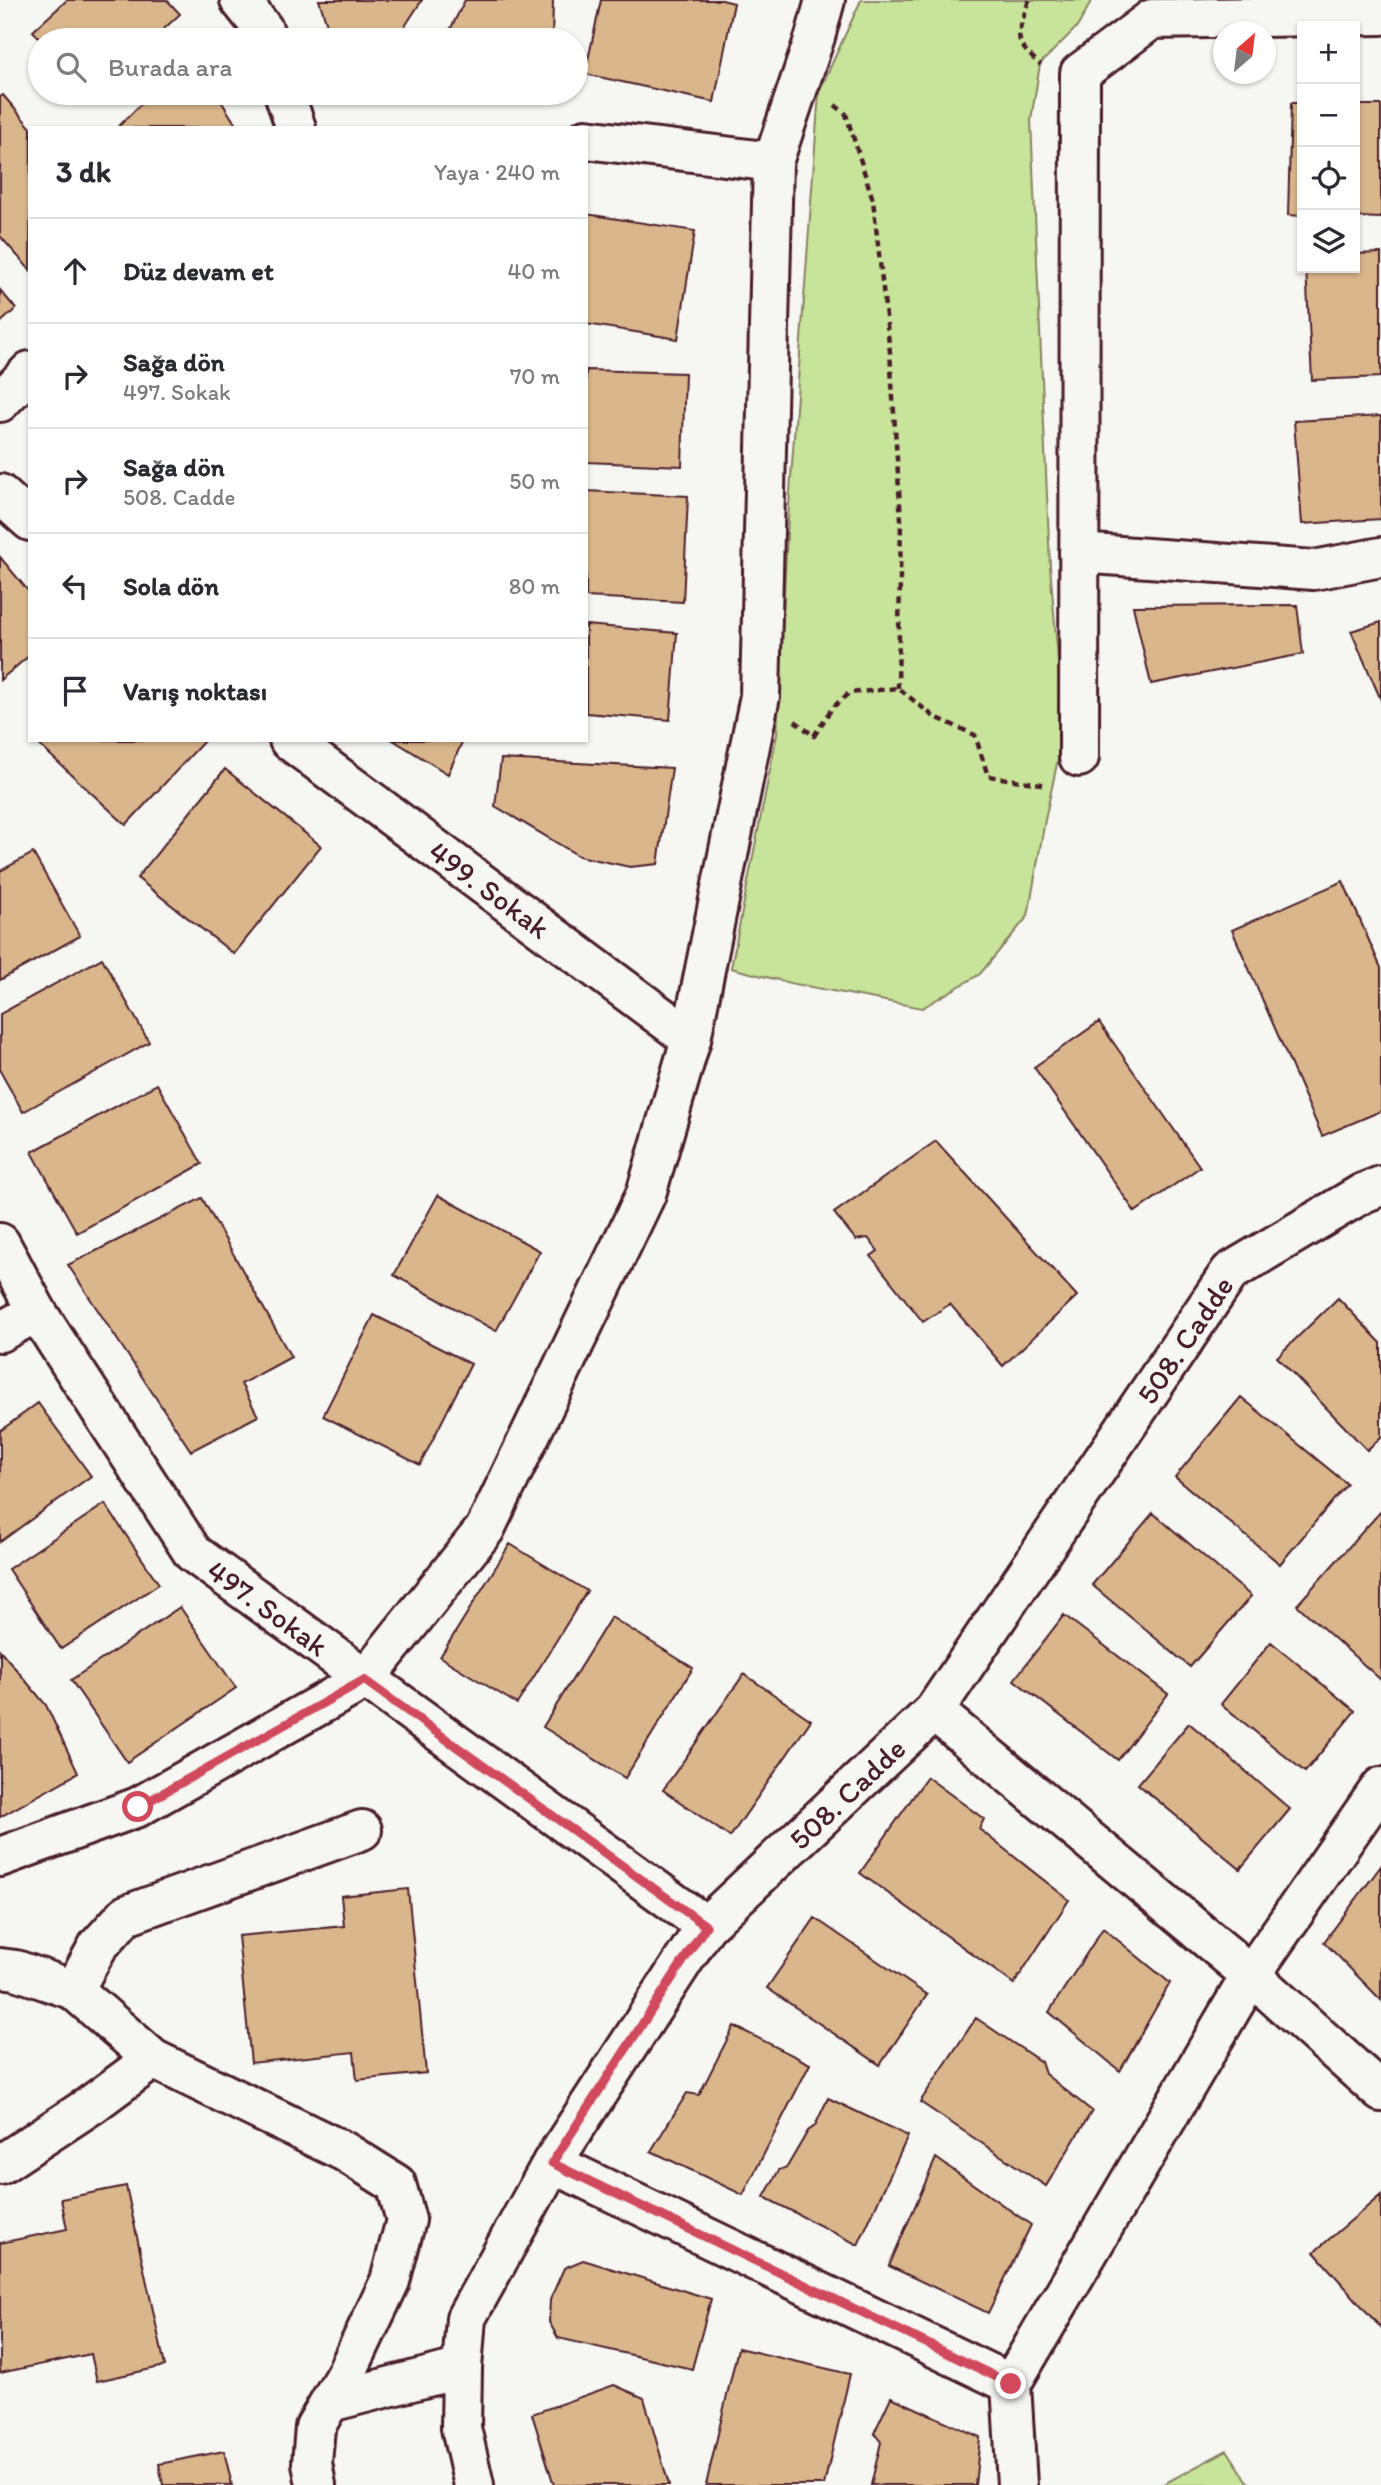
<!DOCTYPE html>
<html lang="tr">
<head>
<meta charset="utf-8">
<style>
	:root { --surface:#fff; --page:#f7f7f7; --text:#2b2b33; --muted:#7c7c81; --line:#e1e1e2 }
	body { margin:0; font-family:Itim,sans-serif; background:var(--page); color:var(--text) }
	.controls { position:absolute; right:21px; top:21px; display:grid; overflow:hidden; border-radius:0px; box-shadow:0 2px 5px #0004 }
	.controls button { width:63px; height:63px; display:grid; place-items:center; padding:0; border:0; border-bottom:2px solid var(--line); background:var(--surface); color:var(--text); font:35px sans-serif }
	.compass { position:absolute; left:1213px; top:21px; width:63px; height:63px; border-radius:50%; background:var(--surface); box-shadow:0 2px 5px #0004; rotate:28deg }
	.stop { position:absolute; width:21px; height:21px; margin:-16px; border:5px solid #d1495b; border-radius:50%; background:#fff }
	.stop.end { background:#d1495b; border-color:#fff; box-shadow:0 2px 7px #0008 }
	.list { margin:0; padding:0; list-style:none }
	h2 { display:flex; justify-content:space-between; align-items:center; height:91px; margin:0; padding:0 28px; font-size:30px }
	h2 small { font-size:23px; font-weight:400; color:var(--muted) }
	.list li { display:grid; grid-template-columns:46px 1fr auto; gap:21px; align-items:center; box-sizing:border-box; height:105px; padding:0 28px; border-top:2px solid var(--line) }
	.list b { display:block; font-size:26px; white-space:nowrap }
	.list p { margin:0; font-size:23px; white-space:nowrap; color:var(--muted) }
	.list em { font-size:23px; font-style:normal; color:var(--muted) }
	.icon { flex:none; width:38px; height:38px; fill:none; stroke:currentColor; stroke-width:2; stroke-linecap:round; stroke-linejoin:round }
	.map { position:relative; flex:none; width:1381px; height:2485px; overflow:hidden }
	.search { position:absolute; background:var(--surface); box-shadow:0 2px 5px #0004; left:28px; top:28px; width:560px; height:77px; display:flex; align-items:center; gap:18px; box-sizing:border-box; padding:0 24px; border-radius:38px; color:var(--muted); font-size:26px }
	.panel { position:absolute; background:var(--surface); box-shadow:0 2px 5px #0004; left:28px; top:126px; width:560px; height:616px; border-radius:0px }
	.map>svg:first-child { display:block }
</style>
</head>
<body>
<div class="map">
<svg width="1381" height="2485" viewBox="0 0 1381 2485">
	<rect width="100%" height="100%" fill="#f6f6f2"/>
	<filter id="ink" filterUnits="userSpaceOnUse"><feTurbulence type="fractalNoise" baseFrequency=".0143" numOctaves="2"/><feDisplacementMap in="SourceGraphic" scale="14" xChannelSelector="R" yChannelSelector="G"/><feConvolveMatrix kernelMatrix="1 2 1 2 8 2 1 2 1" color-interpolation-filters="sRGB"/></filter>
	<g filter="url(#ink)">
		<path fill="#c8e39a" stroke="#898162" stroke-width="2" d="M861,0H1092L1078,26L1040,64L1031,120L1050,566L1064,731L1045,820L1028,916L980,974L922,1008L790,983L731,968L777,734L787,533L819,92Z
			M1227,2450L1250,2485H1162Z"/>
		<path fill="#dab68c" stroke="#4a1f2b" stroke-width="2" d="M67,0H167L180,14L152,40H41L33,31Z
			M319,0H422L396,40H332Z
			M465,0H553L552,40H445Z
			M601,0H722L734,3L714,102L585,74Z
			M152,93H216L238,128H117Z
			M424,93H502L422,98Z
			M3,95L31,128L30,270L0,236V97Z
			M1291,103H1302V216L1288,215Z
			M1355,105H1381V218L1355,217Z
			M586,214L695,231L678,339L586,324Z
			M1381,253V377L1312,380L1306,268H1355V254Z
			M0,290L16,309L0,323Z
			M586,370L685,373L682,466L586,462Z
			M1381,416V519L1302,524L1294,421Z
			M586,491L688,496L683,602L586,597Z
			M0,557L30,593V655L0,680Z
			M1297,605L1303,654L1151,684L1133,606Z
			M1381,622V700L1351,631Z
			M586,625L677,633L670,720L586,713Z
			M34,740H205L126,825Z
			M393,740H463L448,774Z
			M501,759L672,768L658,864L630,867L579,856L495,806Z
			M225,769L321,846L234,954L137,878Z
			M33,853L80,936L0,980V871Z
			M1343,881L1381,968V1111L1322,1136L1232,930Z
			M102,958L149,1042L23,1112L0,1071V1014Z
			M1099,1022L1200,1167L1135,1212L1034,1067Z
			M157,1084L202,1164L77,1233L32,1152Z
			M936,1141L1077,1296L1003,1366L950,1304L923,1322L871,1256L878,1251L868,1238L856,1240L834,1213Z
			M438,1195L540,1251L496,1331L394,1275Z
			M202,1198L291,1357L241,1384L258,1416L191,1451L68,1265Z
			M1338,1298L1381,1343V1437L1367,1450L1277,1357Z
			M374,1315L471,1364L420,1465L323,1416Z
			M1241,1397L1347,1484L1280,1564L1175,1477Z
			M38,1403L91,1476L0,1542V1431Z
			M105,1504L159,1584L61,1649L8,1569Z
			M1381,1511V1680L1297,1605Z
			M1153,1513L1251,1596L1190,1667L1092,1585Z
			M510,1544L587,1591L517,1704L440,1657Z
			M180,1607L236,1688L127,1762L71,1680Z
			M1064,1615L1168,1694L1118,1760L1014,1680Z
			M611,1617L693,1668L625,1778L543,1727Z
			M1271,1642L1355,1711L1305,1772L1221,1704Z
			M0,1650L46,1705L78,1773L0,1817Z
			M744,1674L811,1720L730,1837L663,1790Z
			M1189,1723L1290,1809L1240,1869L1138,1784Z
			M927,1777L984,1819L979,1829L1069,1900L1014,1984L860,1873Z
			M1381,1866V2000L1324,1942Z
			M408,1889L426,2073L357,2080L354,2052L251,2063L238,1936L344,1926L341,1896Z
			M815,1918L927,1995L880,2065L767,1988Z
			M1103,1928L1170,1983L1120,2071L1049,2012Z
			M976,2018L1041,2062L1045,2074L1092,2111L1046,2186L920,2102Z
			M734,2026L810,2064L743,2195L651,2151L687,2093L699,2095Z
			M828,2098L908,2136L858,2245L764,2197L779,2170L787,2167L808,2131L815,2126Z
			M936,2158L1031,2225L988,2313L889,2266Z
			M126,2186L165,2366L97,2381L91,2354L0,2373V2243L67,2229L61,2199Z
			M1381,2195V2328L1314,2252Z
			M583,2260L711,2299L692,2369L558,2338L549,2322L550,2300L564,2268Z
			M738,2348L850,2374L824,2485H706Z
			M614,2385L644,2398L669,2485H554L532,2414Z
			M891,2397L980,2437L975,2485H871L881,2442L874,2433Z
			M224,2451L232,2485H163L159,2464Z"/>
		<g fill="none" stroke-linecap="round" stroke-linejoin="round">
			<g stroke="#4a1f2b" stroke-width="44">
				<g id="minor">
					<path d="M240,0L263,29L267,40"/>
					<path d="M284,93L296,128"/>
					<path d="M586,139L773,162"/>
					<path d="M0,402L30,371"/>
					<path d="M0,494L30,521"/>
					<path d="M1079,553L1314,570L1381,557"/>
					<path id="s1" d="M289,740L691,1039"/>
					<path d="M1079,757L1080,73L1152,19L1381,15"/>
					<path id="s2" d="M0,1243L37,1312L193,1553L706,1926"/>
					<path d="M0,1332L37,1312"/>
					<path d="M934,1711L1251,1975L1381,2092"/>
					<path d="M0,1857L138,1807L364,1680L485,1529L646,1194L691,1039L760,696L773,162L815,37L825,0"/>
					<path d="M0,1968L16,1970L74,1990L153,2059L345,2152L396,2184L406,2220L390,2281L347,2372L315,2427L312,2463L316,2485"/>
					<path d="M74,1990L98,1946L126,1915L362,1830"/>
					<path d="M552,2163L1011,2384"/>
					<path d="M0,2165L91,2105L153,2059"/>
					<path d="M330,2402L462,2368"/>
					<path id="s3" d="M474,2485L461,2428L462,2368L466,2318L552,2163L706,1926L934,1711L1230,1272L1363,1193L1381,1186"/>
					<path d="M1017,2485L1011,2384L1251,1975L1381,1787"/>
				</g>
			</g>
			<path stroke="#4a1f2b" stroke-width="4.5" stroke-dasharray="7 5" stroke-linecap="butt" d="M1029,0C1018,36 1010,39 1041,65
				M835,105L846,114L873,200L890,352L901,520L898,688
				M795,721L814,736L832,708L849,693L898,688L933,716L975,735L988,776L1048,785"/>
			<use href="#minor" stroke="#f6f6f2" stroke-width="38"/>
		</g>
	</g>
	<g fill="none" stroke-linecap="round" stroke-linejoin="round" filter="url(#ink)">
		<path stroke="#d1495b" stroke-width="9" d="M138,1807L364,1680L706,1926L552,2163L1011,2384"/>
	</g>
	<g text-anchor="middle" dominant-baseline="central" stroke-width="7" stroke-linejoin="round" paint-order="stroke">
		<g font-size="30" fill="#4a1f2b" stroke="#f6f6f2">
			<text stroke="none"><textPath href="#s1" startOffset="250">499. Sokak</textPath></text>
			<text stroke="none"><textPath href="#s3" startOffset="1390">508. Cadde</textPath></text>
			<text stroke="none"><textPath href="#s2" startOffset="458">497. Sokak</textPath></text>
			<text stroke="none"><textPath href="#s3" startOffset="822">508. Cadde</textPath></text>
		</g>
	</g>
</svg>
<div class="controls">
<button>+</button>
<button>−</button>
<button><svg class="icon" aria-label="locate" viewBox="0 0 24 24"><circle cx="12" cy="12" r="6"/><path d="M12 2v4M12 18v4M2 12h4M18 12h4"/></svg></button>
<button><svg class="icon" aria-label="layers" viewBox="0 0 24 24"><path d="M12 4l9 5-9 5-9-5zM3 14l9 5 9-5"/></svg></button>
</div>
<svg class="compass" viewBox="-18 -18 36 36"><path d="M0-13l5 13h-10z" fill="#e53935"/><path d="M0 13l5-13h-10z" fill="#7c7c81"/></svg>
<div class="stop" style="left:138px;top:1807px"></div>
<div class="stop end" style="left:1011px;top:2384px"></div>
<div class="search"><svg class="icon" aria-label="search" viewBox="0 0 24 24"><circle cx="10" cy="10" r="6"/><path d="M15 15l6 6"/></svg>Burada ara</div>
<section class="panel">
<h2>3 dk<small>Yaya · 240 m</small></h2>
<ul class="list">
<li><svg class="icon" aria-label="ahead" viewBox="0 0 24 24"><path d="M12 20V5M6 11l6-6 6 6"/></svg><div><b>Düz devam et</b></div><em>40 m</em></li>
<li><svg class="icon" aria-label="right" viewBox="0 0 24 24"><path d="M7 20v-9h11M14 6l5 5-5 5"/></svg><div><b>Sağa dön</b><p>497. Sokak</p></div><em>70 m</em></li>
<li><svg class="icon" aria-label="right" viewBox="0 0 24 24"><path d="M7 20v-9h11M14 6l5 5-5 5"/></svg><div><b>Sağa dön</b><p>508. Cadde</p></div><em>50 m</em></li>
<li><svg class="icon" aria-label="left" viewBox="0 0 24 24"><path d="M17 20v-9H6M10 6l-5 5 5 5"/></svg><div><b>Sola dön</b></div><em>80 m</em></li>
<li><svg class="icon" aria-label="arrive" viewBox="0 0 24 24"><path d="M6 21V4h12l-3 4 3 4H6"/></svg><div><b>Varış noktası</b></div></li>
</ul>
</section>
</div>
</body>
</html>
